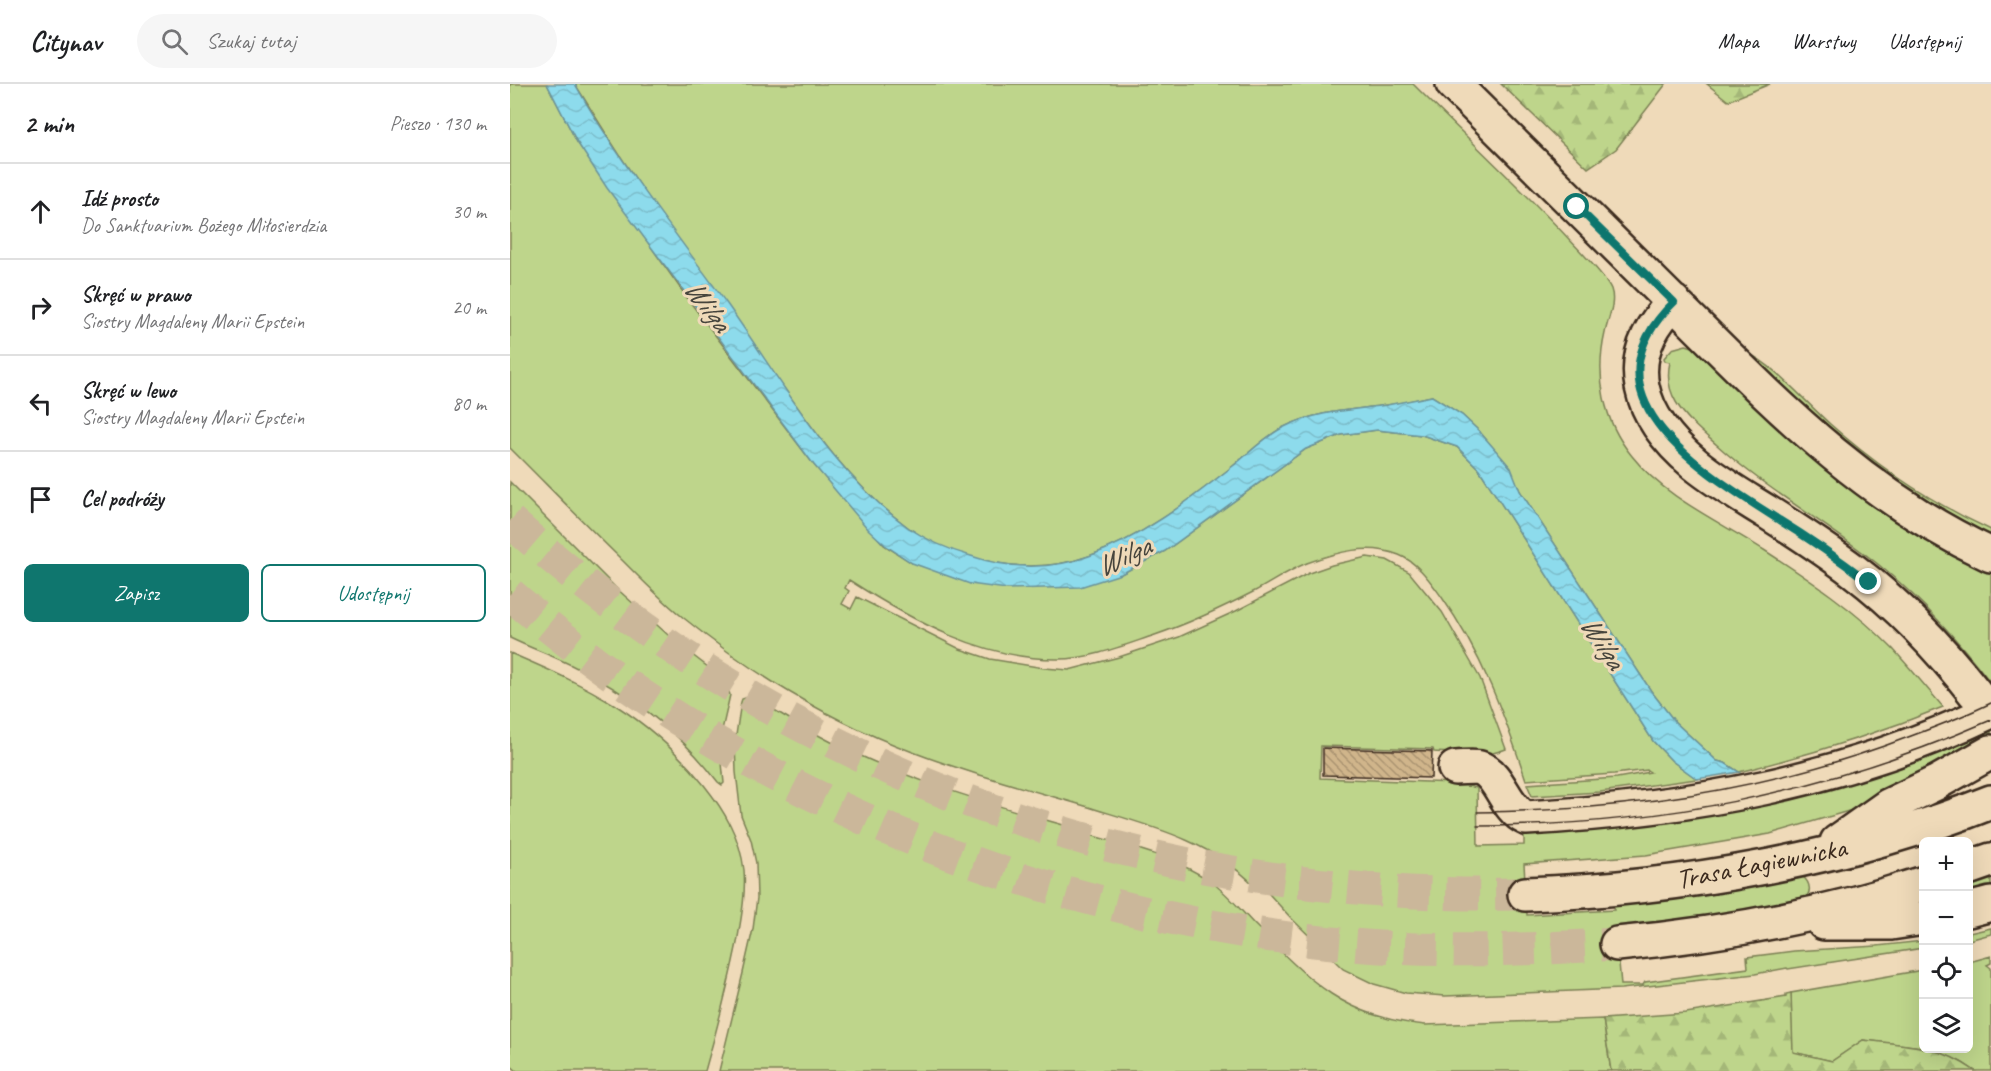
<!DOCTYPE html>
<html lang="pl">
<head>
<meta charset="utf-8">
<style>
	:root { --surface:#fff; --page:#f6f6f6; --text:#202124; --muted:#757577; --line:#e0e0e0; --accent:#0f766e }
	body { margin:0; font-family:Caveat,sans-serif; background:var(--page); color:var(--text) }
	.controls { position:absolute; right:18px; bottom:18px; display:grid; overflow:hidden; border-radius:9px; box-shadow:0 6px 24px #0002 }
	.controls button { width:54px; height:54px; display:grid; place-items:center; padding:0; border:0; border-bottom:2px solid var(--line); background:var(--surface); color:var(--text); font:30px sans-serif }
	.stop { position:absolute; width:18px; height:18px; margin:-14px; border:4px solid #0f766e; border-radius:50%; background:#fff }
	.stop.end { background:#0f766e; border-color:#fff; box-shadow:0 2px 6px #0008 }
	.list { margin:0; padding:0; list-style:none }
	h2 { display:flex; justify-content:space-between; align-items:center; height:78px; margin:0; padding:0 24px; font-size:26px }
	h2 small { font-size:20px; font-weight:400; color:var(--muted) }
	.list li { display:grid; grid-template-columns:39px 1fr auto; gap:18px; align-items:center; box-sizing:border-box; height:96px; padding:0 24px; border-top:2px solid var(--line) }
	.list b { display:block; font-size:22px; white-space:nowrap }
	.list p { margin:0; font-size:20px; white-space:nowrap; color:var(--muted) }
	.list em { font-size:20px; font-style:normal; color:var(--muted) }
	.actions { display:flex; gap:12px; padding:18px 24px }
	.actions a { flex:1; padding:14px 0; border:2px solid var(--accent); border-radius:9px; text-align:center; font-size:21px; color:var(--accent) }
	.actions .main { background:var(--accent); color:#fff }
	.icon { flex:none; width:33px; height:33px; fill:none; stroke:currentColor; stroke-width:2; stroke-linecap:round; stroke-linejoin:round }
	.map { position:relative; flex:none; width:1481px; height:987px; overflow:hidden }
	header { display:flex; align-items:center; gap:36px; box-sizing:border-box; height:84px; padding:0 30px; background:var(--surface); border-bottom:2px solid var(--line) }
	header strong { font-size:28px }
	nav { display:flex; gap:33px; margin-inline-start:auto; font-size:21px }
	.search { width:420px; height:54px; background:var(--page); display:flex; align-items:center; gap:15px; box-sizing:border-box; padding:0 21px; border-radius:33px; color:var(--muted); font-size:22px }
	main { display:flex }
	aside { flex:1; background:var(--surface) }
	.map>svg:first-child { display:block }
</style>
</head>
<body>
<header>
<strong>Citynav</strong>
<div class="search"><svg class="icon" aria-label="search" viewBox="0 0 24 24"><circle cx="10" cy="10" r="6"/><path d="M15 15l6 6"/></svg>Szukaj tutaj</div>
<nav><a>Mapa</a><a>Warstwy</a><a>Udostępnij</a></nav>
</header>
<main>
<aside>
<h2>2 min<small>Pieszo · 130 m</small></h2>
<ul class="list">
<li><svg class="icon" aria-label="ahead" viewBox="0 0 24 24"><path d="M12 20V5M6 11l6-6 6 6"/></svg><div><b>Idź prosto</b><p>Do Sanktuarium Bożego Miłosierdzia</p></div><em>30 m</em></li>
<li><svg class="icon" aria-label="right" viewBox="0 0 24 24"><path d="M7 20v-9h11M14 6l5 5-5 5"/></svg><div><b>Skręć w prawo</b><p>Siostry Magdaleny Marii Epstein</p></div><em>20 m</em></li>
<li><svg class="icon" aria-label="left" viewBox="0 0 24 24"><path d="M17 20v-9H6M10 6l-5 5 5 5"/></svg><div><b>Skręć w lewo</b><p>Siostry Magdaleny Marii Epstein</p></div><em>80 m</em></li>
<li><svg class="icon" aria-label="arrive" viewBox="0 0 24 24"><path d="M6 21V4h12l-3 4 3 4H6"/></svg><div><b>Cel podróży</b></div></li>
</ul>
<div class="actions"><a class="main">Zapisz</a><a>Udostępnij</a></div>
</aside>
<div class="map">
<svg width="1481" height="987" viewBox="0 0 1481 987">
	<defs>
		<pattern id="forest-firs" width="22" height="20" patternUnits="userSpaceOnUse" patternTransform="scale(1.5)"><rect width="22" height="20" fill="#bed58b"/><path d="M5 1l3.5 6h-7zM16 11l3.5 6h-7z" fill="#a4b778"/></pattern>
		<pattern id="water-waves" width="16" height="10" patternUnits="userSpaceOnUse" patternTransform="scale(1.5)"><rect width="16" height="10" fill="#8ddbec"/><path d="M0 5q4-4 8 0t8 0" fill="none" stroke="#7bbcca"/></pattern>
		<pattern id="building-back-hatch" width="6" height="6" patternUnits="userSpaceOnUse" patternTransform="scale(1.5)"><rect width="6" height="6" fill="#d0b58b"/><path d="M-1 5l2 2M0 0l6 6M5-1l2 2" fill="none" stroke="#aa9371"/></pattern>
	</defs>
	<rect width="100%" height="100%" fill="#efdab9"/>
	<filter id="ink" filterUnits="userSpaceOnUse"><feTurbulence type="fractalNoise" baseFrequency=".0167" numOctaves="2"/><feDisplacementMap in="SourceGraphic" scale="12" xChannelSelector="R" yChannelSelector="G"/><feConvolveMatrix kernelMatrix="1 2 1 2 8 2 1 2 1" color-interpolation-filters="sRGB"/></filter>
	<g filter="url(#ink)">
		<path fill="#bed58b" stroke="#7c8054" stroke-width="1.5" d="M0,0H37L67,58L180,218L304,381L374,461L402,479L611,490L655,467L796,365L831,351L867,346L912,351L947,363L969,385L1143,657L1162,677L1187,695L1090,708L1022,712L1017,700L1107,694L1140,688L1137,686L1104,690L1016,696C994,630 972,570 931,512C920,497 907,478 889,471C858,459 827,468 797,479C779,486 762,498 745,507C712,524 680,539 645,551C615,561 581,575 549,575C473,576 401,536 339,496L335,504L339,507L332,520L341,525L347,513L450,565L480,575L534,584L559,586L609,573L669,553L726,527L799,489L822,481L857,473L877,476L899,488L932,528L970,594L996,665C975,674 946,669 924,668L923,665L811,662L810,694L945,699L967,704L968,762L1014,761V746L1481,642V658L1359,721L1260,750L1136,771L1014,780L1017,831L1104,826L1103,820L1292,792C1301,799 1303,811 1291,816L1223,829L1106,845L1111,901H1133L1135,898L1238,884L1237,873L1284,867L1367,862L1413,857V864L1278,885L1277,884L1245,890L1111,905L935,912L896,909L864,900L833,885L781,834L749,799L745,802C699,755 636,741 575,722C511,703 446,686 385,661C309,630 238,586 175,535C151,516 130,494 109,473C72,437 36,400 0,364Z
			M65,0H903C954,51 1007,100 1057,153C1068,165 1095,191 1101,205C1106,219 1098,234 1095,249C1085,292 1093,337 1122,372C1155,414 1209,437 1254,466C1299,495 1345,526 1383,565C1400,584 1417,604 1433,623C1366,650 1299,671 1229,688L1215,679L1207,677L1165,638L1141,607L1010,407L1000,384L969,347L952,331L922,312C907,315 892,319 877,321C841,326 805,327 772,344C755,353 738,370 723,382C677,418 633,453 579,472C521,493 449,479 399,444C331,395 287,321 239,254C198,197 155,140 117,82C99,55 82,27 65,0Z
			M1176,261L1186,264C1278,353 1360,439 1481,489V599C1449,557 1415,519 1375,486C1321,441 1259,408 1207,361C1192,348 1176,335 1166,318C1159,306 1157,291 1160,278L1155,277L1154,274L1162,265Z
			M1236,268C1267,283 1294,317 1320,340C1368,383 1422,419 1481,446V452L1402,409L1349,372Z
			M0,398L105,503L168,560L216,597L220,611L212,646L211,669L214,699L212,701L208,698C170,648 123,612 67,584C45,572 22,565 0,554Z
			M0,569C80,603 138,631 194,701C214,726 230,753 234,786C236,811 231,835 227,859C218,902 207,945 195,987H7L0,981Z
			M238,613L246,615C277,634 309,653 342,668C417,703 497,724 576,748L577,750C619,763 663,772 700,797C720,811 732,828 747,843C800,898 836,934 915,941L1093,935L1101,987H209L233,889L243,845L247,814L246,779L241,756L231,731L226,688L225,658L231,618L232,615Z
			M1481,793V812L1459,817L1458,801Z
			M1481,844V850L1459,856V849Z
			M1481,872V879L1477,881L1481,884V987H1465L1451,978L1422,965L1458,964L1459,878Z
			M1413,886V963L1353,956L1322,977L1282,968L1281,909Z"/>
		<path fill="url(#forest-firs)" stroke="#7c8054" stroke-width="1.5" d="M991,0H1156L1106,65L1078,84Z
			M1197,0H1260L1218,17Z
			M1281,909L1283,968L1322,977L1353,956C1397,961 1427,960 1465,987H1101L1093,935L1176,929L1276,913V910Z"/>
		<path fill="url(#water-waves)" stroke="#6c949a" stroke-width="1.5" d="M37,0H65C109,78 165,148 217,220C273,298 320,387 399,444C418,457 440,466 461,472C499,485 541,486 579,472C633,453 677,418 723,382C738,370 755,353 772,344C805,327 841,326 877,321C892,318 907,315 922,312L952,331L969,347L1001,384L1010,407L1141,607L1165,638L1207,677L1215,679L1229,688L1187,695L1162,677L1143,657L969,385L947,363L912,351L867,346L831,351L796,365L655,467L611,490L570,503L497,505L460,500L402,479L375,461L358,445L304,381L97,104L67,58Z"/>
		<path fill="url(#building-back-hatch)" stroke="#3b2a1e" stroke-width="1.5" d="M813,664L922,667L921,694L813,691Z"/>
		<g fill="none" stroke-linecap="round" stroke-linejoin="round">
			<path stroke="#cbb79a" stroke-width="33" stroke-dasharray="33 16" stroke-linecap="butt" d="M0,437C286,693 633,816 1015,810
				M0,510C244,722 564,846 886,864C960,868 1033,865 1107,860"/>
			<g stroke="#3b2a1e" stroke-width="38">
				<path id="minor" d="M943,0C1017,74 1092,147 1166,221C1265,319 1352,411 1481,471
					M1164,218C1106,275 1130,334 1185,380C1207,398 1233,413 1257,428C1287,447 1316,466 1344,487C1390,522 1429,563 1465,609
					M945,684C953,684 963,682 970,684C990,690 995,725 1016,734C1179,725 1332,698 1481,627"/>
			</g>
			<g stroke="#3b2a1e" stroke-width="38">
				<path id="major" d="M1327,758L1378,722L1426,699L1481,668
					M1458,784L1481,776
					M1015,810C1168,805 1339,775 1481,718
					M1458,826L1481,820
					M1314,839H1381L1414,834
					M1107,860C1211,850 1314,832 1414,799"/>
			</g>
			<use href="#minor" stroke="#efdab9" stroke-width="33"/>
			<use href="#major" stroke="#efdab9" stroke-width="33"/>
			<path stroke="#3b2a1e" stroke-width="1.5" d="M967,728C1115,727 1262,706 1401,652C1428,642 1455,632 1481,619
				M967,742C1148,742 1314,709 1481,636"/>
		</g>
	</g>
	<g fill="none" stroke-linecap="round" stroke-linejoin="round" filter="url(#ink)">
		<path stroke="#0f766e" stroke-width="8" d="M1067,123L1164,218C1065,314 1196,389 1269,436C1300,455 1330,476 1359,498"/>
	</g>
	<g text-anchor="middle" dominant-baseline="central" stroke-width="6" stroke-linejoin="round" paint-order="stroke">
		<g font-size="28" fill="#3b2a1e" stroke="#efdab9">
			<text transform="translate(1251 779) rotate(-11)">Trasa Łagiewnicka</text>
		</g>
		<g font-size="30" font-style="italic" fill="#47453d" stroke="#efdab9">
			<text transform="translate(198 221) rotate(53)">Wilga</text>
			<text transform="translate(613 472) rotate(-25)">Wilga</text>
			<text transform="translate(1093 558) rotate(57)">Wilga</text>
		</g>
	</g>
</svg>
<div class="controls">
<button>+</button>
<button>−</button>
<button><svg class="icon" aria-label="locate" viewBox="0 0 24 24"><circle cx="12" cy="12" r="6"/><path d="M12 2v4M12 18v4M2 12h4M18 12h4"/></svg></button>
<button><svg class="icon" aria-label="layers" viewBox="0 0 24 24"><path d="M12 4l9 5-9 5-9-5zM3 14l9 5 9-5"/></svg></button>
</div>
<div class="stop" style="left:1067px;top:123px"></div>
<div class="stop end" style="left:1359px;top:498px"></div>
</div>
</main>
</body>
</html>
